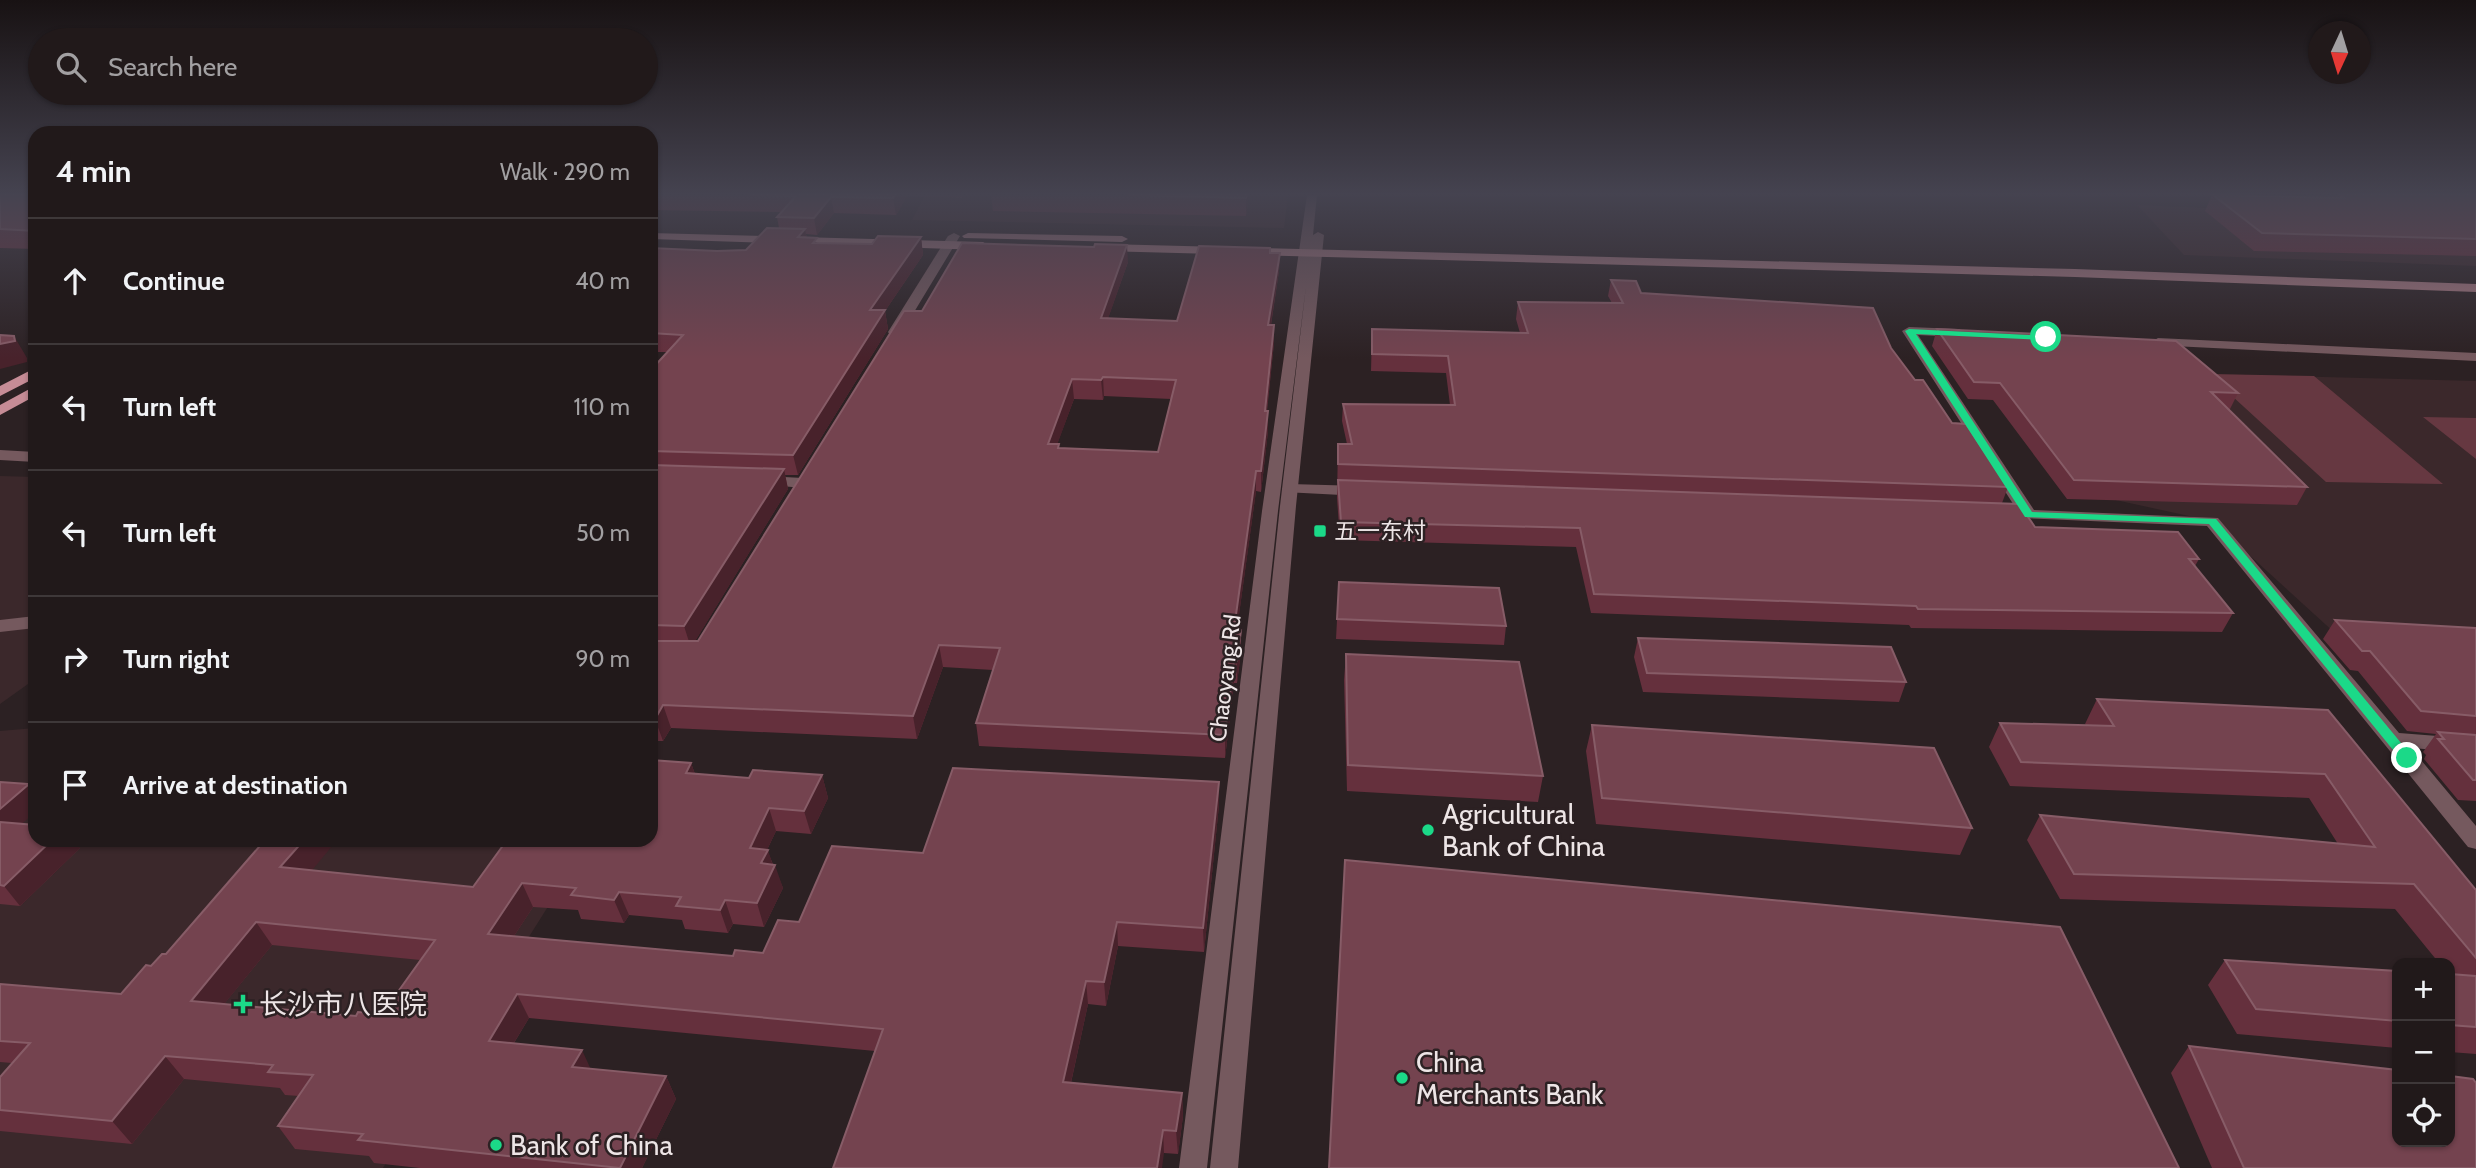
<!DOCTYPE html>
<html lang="en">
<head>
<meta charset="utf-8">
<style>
	:root { --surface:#21191a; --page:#2d2627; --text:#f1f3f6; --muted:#a2a0a2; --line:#3e3839 }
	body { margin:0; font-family:Cabin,"Noto Sans SC",sans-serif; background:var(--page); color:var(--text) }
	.controls { position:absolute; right:21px; bottom:21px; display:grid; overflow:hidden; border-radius:14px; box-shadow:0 2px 5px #0004 }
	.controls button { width:63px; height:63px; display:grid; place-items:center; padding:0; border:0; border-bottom:2px solid var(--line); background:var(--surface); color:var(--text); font:35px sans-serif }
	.compass { position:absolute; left:2308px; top:21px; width:63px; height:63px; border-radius:50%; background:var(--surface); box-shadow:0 2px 5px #0004; rotate:184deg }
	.stop { position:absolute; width:21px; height:21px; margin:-16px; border:5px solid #1bd988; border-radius:50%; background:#fff }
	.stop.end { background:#1bd988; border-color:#fff; box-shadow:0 2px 7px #0008 }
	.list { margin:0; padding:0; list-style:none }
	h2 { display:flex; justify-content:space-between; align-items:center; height:91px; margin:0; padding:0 28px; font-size:30px }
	h2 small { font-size:23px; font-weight:400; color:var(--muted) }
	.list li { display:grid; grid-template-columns:46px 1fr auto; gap:21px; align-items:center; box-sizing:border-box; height:126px; padding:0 28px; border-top:2px solid var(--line) }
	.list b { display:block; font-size:26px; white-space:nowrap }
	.list em { font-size:23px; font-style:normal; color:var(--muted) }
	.icon { flex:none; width:38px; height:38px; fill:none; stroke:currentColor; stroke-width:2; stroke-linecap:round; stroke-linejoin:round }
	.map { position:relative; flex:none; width:2476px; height:1168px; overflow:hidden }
	.search { position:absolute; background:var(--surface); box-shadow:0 2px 5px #0004; left:28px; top:28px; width:630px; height:77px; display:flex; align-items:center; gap:18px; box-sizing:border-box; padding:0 24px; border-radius:38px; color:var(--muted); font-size:26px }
	.panel { position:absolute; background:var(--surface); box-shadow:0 2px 5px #0004; left:28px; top:126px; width:630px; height:721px; border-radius:21px }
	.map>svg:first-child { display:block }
</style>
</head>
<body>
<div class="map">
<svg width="2476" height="1168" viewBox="0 0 2476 1168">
	<rect width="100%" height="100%" fill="#2c2123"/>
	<path fill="#3b282b" d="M925,195H1288L1284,228L912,220Z
		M2306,195H2476V266L2184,255L2137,205L2413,217L2322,206Z
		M2208,374L2476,381V709L2414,705L2212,521L2088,494Z
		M0,476L35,477V679L0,704Z
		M35,728V840H590L383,1168H0V731Z"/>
	<path fill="#663841" d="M2208,374L2314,376L2443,484L2326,482Z
		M2423,417L2476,418V459Z"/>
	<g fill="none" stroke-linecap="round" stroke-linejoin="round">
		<path fill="#75595e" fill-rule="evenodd" d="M954,233L960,236L902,332L895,336L890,335L888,332L948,236Z
			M1909,327L1959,329L1966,333L1959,337L1918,335L2034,510L2218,518L2399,733L2476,739V753L2411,748L2476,826V849L2468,847L2207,526L1998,517L1996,514L1998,511L2017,510L1902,331Z
			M2158,338L2476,353V361L2153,345L2151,342Z
			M0,450L35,452V462L0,460Z
			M765,476L803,478L811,483L803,488L759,484L757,481L759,478Z
			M1290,484L1361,486L1369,491L1361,496L1284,492L1282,489L1284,486Z
			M35,616V628L0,632V620Z"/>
		<path fill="#75595e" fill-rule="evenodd" d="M1307,195H1317L1313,235L1318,232L1324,235L1296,506L1238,1168H1210L1280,506L1306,286L1278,511L1207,1168H1179L1262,511Z"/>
		<path fill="#a3767e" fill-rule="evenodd" d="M651,233L983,242L989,246L983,250L651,239Z
			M968,233L1122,236L1128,239L1122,242L964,238L962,236Z
			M1106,244L2075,269L2476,284V292L2075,277L1102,251V245Z"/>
		<path fill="#c68c96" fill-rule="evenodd" d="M35,368V378L0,396V386Z
			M35,386V396L0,415V405Z"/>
	</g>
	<path fill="#65303d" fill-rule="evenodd" d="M0,195H35V249L0,248Z
		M651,195H964L962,198L907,196L896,215L834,213L817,235L806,234L807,238L818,243L872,244L921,237L923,255L885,311L888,329L798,475H785L788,489L695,641H698L922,311L1128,262L1108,318L1177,321L1270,253H1280L1279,271L1271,325L1274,343L1267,411H1268V431L1261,492L1256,491L1237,629L1241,652L1237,683H1234L1225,758L979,746L976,723L993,670L943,667L917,739L671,728L663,741H651V370L667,352H651V248L717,251L746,250L779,228L777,217L781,212L651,210ZM1104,396L1171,399L1158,452L1059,448L1057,444L1074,399L1103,400Z
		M991,195H1249L1246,216L993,211Z
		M2212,195L2309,197V195H2476V256L2254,251L2205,211Z
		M1611,280L1641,293L1891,348L1915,380L2008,487L2002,503L2035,527L2199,559L2195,566L2233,613L2222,632L1911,628L1909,625L1591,613L1576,547L1340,540L1337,498L1338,444H1347L1342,421L1343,404L1450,405L1446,373L1371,371L1372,329L1520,333L1516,319L1518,302L1612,303L1608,296Z
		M1937,329L2238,393L2229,411L2307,487L2297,505L2067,499L1993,400L1968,399L1932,346Z
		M1339,582L1506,626L1504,645L1336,639Z
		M2335,620L2476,628V801L2458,800L2424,759L2426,755L2423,752L2436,734L2407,731L2358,671L2350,670L2323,639Z
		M1638,638L1906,682L1899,702L1643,692L1634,657Z
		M1346,654L1543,776L1538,802L1347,791L1344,680Z
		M2097,699L2328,710L2476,890V1054L2450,1052V963H2439L2395,909L2060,899L2027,840L2040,815L2338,844L2309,798L2010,786L1989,747L2000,723L2086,725L2085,724Z
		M1592,725L1972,828L1960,855L1596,824L1586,751Z
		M691,763L695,774L749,778L822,775L828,798L811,834L776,831L767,850L783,888L764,927L733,924L728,933L685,929L682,920L629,915L624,923L581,919L578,910L533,907L514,936L733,956L763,953L799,922L923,853L1219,782V805L1204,952L1118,946L1106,1006L1088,1004L1071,1083L1182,1093L1183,1116L1178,1154L1164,1153L875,1051L529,1018L514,1043L591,1069L666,1076L676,1099L642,1168H420L374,1163L369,1156L295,1149L278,1126L299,1096L285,1095L280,1088L184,1079L132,1144L0,1131V1077L12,1063L0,1062V984L121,994L151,966L166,954L312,870L473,887ZM272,945L420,960L382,1014L356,1016L224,1004Z
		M0,782L22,824L80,848L20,906L0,904Z
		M2225,960L2397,971V1048L2237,1034L2208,985Z
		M2189,1046L2476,1168H2212L2171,1073Z"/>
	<path fill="#48222b" d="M895,195H907V196L896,215L893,198Z
		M1247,195H1249L1246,216V198Z
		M831,197L834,213L817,235L814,218Z
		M805,229L808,246L798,237Z
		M921,237L923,255L885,311L888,329L798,475L793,455L870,310Z
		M1127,245L1128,262L1102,336L1101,318Z
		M1280,253L1279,271L1268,343V325Z
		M1274,325V343L1264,431L1265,411Z
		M14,336L27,358V362L0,369V344Z
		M1103,377L1104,396L1103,400L1101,380Z
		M1072,379L1074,399L1050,464L1048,444Z
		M1268,411V431L1261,492V471Z
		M784,469L788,489L691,648L684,626Z
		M1256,471V491L1234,651V629Z
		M1241,630V652L1237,683V661Z
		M939,645L943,667L917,739L913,716Z
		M1234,661V683L1225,758V735Z
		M663,705L671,728L663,741L655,719Z
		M691,763L699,786L686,773Z
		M822,775L828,798L811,834L804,811Z
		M1219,782V805L1204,952L1203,928Z
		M29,784L35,793V812L3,841L0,838V809Z
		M769,808L776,831L757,871L750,848Z
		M52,840H74L80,848L20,906L4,886Z
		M304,840H337L295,891L280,867Z
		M768,850L774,869L775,865L783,888L764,927L757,903L761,863Z
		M522,883L533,907L500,957L488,934Z
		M619,892L629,915L624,923L614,900Z
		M725,900L733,924L728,933L720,910Z
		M256,922L272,945L208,1024L191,1001Z
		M1117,922L1118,946L1106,1006L1104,982Z
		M1086,981L1088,1004L1066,1105L1063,1082Z
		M517,994L529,1018L501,1064L489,1041Z
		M582,1050L593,1074L572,1067Z
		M165,1056L184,1079L132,1144L112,1121Z
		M666,1076L676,1099L642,1168H620Z
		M1182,1093L1183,1116L1178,1154L1176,1131Z
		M1163,1130L1164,1153L1162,1168H1157Z"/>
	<path fill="#74434f" stroke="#875c67" stroke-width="2" fill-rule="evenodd" d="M0,195H35V231L0,229Z
		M750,195H895L893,198L831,197L814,218L777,217L796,196Z
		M1129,195H1247L1246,198Z
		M2213,195L2344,198L2340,195H2476V239L2262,233Z
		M767,228L805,229L798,237L817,238L813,243L872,244L878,236L921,237L870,310H885L793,455L651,451V370L683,335L651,333V248L717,251L746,250Z
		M962,243L1094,247L1095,244L1127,245L1101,318L1177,321L1199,246L1270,248V253H1280L1268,325H1274L1265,411H1268L1261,471H1256L1234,629L1241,630L1237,661H1234L1225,735L976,723L1000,648L939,645L913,716L663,705L655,719L651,718V641H698L904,311H922ZM1103,377L1176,380L1158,452L1058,448L1059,444H1048L1072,379L1101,380Z
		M1611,280L1636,281L1641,293L1873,308L1891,348L1915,380H1923L1952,423L1966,424L2008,487L1338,464V444H1352L1343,404L1455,405L1448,356L1372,354V329L1528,333L1518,302L1623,303Z
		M1937,329L2176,341L2238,393L2211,392L2307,487L2074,480L2000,383L1974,382Z
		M0,335L14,336L15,341L0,344Z
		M651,465L784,469L684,626L651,625Z
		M1338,480L2019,504L2035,527L2178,532L2199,559H2189L2233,613L1918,609L1916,606L1594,594L1580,528L1341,522Z
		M1339,582L1499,588L1506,626L1337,619Z
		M2335,620L2476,628V716L2421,711L2370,651H2362Z
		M1638,638L1891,647L1906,682L1647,673Z
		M1346,654L1519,662L1543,776L1348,765Z
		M2097,699L2328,710L2476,890V958L2414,884L2074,874L2040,815L2375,847L2325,774L2021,762L2000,723L2114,726Z
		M1592,725L1934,748L1972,828L1602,798Z
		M2438,732L2476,735V780H2473L2438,739H2444Z
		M651,760L691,763L686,773L749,778L753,770L822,775L804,811L769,808L750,848L768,850L761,863L775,865L757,903L725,900L720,910L676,906L681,897L619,892L614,900L571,895L576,888L522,883L488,934L733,956L735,950L763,953L778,920L799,922L832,846L923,853L953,768L1219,782L1203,928L1117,922L1104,982L1086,981L1063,1082L1182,1093L1176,1131L1163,1130L1157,1168H833L883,1029L517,994L489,1041L582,1050L572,1067L666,1076L620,1168L358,1140L363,1134L278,1126L313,1075L268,1072L273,1065L165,1056L112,1121L0,1110V1077L30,1043L0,1041V984L121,994L146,965L151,966L162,954H166L265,840H304L280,867L473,887L507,840H651ZM256,922L435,940L382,1014L358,1012L356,1016L191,1001Z
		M0,782L29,784L0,809Z
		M0,822L35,825V840H52L4,886L0,885Z
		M1345,860L2060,927L2179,1168H1329Z
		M2225,960L2397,971V1021L2256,1009Z
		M2450,974L2476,976V1027L2450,1025Z
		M2189,1046L2397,1070V1142H2450V1076L2473,1079L2476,1083V1168H2244Z"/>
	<linearGradient id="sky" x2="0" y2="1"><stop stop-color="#181213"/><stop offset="0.54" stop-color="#454350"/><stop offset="1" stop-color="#454350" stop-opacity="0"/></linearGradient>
	<rect width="2476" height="359" fill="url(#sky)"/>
	<path fill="#1bd988" d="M1909,329L2049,336L2046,340L1916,334L2032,512L2216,519L2411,755V761H2402L2209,524L2025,517L1905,331Z"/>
	<g fill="#1bd988" stroke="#2c2123" stroke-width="2.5">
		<rect x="1313" y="524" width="14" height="14" rx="3.5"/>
		<circle cx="1428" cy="830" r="7"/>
		<path d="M239.5 993.5h7v7h7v7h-7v7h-7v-7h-7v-7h7z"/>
		<circle cx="1402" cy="1078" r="7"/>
		<circle cx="496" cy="1145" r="7"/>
	</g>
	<g text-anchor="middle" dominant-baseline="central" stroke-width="5" stroke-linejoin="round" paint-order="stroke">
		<g font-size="23" fill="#ede5e6" stroke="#2c2123" text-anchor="start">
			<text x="1334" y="531">五一东村</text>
		</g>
		<g font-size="23" fill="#ede5e6" stroke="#2c2123">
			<text transform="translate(1225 678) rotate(-83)">Chaoyang.Rd</text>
		</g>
		<g font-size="28" fill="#ede5e6" stroke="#2c2123" text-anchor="start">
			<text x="1442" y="814">Agricultural<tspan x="1442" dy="32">Bank of China</tspan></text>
			<text x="259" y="1004">长沙市八医院</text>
			<text x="1416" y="1062">China<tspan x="1416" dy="32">Merchants Bank</tspan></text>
			<text x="510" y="1145">Bank of China</text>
		</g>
	</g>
</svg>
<div class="controls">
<button>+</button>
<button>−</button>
<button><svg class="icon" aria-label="locate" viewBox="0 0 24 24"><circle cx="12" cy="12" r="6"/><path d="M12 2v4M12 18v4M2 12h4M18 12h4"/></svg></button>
</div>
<svg class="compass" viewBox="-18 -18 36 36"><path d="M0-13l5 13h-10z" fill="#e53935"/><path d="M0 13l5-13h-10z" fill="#a2a0a2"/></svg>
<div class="stop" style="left:2046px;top:337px"></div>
<div class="stop end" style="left:2407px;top:758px"></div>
<div class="search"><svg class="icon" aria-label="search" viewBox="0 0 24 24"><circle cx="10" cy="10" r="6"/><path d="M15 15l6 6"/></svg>Search here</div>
<section class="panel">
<h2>4 min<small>Walk · 290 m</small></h2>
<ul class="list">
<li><svg class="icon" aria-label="ahead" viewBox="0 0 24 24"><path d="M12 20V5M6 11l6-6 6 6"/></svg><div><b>Continue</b></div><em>40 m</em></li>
<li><svg class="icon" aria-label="left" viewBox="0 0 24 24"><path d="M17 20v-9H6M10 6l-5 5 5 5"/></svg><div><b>Turn left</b></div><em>110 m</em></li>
<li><svg class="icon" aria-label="left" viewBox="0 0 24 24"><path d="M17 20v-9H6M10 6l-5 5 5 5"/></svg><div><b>Turn left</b></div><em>50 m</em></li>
<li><svg class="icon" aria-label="right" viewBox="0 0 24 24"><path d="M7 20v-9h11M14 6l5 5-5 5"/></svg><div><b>Turn right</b></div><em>90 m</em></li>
<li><svg class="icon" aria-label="arrive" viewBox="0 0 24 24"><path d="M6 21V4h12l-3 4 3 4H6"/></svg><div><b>Arrive at destination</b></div></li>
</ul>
</section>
</div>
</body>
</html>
